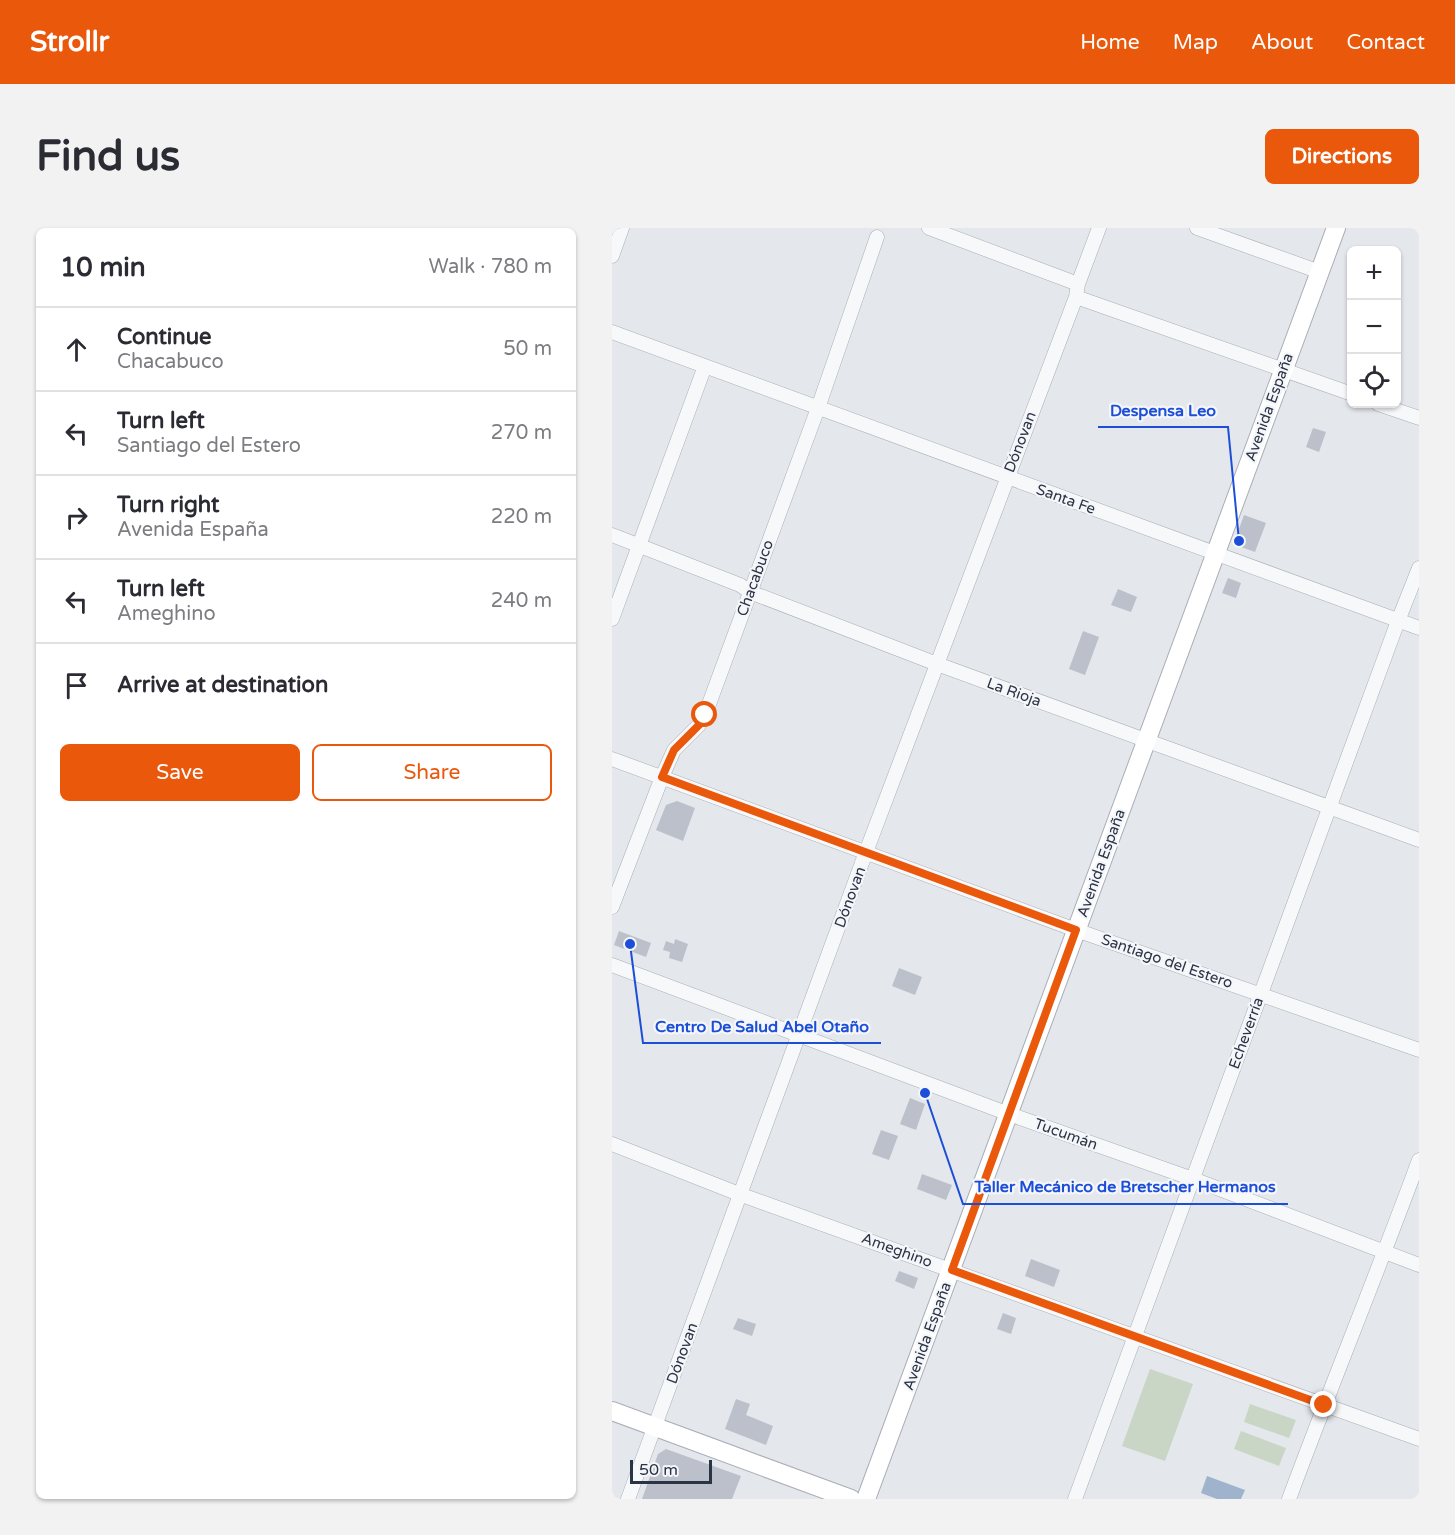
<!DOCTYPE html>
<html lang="en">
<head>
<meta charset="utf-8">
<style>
	:root { --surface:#fff; --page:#f2f2f3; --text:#2b2b33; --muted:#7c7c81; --line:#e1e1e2; --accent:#ea580c }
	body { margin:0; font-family:"Varela Round",sans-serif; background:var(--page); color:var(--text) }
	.controls { position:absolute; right:18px; top:18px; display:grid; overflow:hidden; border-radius:9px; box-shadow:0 2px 4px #0004 }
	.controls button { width:54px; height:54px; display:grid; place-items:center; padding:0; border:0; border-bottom:2px solid var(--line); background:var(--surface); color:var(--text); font:30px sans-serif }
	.scale { position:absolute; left:18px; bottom:15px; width:82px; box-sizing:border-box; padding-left:6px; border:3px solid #2b3445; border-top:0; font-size:16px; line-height:21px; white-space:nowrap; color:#2b3445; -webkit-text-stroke:4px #f4f6f9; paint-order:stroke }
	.stop { position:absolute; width:18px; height:18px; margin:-14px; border:4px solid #ea580c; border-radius:50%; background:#fff }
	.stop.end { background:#ea580c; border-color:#fff; box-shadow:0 2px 6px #0008 }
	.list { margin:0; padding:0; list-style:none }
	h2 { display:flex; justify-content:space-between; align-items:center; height:78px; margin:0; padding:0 24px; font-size:26px }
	h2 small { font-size:20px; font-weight:400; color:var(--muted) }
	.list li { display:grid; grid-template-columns:39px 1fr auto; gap:18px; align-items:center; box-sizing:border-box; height:84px; padding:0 24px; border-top:2px solid var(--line) }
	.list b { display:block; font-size:22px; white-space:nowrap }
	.list p { margin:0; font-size:20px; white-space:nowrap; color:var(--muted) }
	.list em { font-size:20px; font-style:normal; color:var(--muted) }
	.actions { display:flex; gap:12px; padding:18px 24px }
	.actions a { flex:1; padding:14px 0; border:2px solid var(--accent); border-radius:9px; text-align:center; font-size:21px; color:var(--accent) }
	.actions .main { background:var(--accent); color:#fff }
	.icon { flex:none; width:33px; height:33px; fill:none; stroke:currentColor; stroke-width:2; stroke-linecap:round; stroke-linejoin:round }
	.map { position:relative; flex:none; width:807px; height:1271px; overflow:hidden; border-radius:9px }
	header { display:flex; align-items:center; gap:36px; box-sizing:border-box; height:84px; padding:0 30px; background:var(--accent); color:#fff }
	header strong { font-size:28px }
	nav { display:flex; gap:33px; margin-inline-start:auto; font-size:21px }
	.intro { display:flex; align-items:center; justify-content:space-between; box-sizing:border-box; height:144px; padding:0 36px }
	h1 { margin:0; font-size:42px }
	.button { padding:15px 27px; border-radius:9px; background:var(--accent); color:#fff; font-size:21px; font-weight:700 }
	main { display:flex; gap:36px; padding:0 36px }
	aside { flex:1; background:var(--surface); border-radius:9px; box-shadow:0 2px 4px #0004 }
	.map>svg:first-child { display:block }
</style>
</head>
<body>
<header>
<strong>Strollr</strong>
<nav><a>Home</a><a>Map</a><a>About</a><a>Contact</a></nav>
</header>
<div class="intro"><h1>Find us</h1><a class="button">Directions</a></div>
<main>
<aside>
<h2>10 min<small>Walk · 780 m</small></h2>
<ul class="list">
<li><svg class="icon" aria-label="ahead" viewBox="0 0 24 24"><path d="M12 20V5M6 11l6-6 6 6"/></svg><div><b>Continue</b><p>Chacabuco</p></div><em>50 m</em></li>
<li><svg class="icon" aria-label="left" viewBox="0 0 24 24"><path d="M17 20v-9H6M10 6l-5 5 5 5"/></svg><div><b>Turn left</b><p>Santiago del Estero</p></div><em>270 m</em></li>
<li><svg class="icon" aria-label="right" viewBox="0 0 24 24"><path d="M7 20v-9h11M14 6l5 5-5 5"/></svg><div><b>Turn right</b><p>Avenida España</p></div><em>220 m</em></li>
<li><svg class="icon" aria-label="left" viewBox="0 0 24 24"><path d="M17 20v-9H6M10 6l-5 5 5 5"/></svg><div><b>Turn left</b><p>Ameghino</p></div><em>240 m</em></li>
<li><svg class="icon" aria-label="arrive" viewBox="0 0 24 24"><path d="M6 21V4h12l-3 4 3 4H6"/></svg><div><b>Arrive at destination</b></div></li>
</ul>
<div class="actions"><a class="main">Save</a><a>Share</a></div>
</aside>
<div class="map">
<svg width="807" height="1271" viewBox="0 0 807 1271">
	<rect width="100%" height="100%" fill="#e4e7ec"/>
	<path fill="#c9d6c5" d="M538,1141L581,1156L553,1233L510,1218Z
		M638,1176L684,1192L677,1210L632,1194Z
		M629,1203L674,1220L667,1238L622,1221Z"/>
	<path fill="#9fb4cc" d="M595,1248L633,1262L629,1271H605L589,1265Z"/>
	<path fill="#bbc0ca" d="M701,200L714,204L707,224L694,219Z
		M632,287L654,295L643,324L626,318L623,312Z
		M616,350L629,355L624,370L610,365Z
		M506,361L525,369L519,384L499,377Z
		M471,403L487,409L473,447L457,441Z
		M65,573L83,580L71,613L44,602L54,577Z
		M7,703L39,715L34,729L2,717Z
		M63,711L76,716L70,734L57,730L58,724L51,722L54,713L62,716Z
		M287,740L310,749L303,767L280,758Z
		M298,870L313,876L304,902L288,896Z
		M269,902L286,908L277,932L260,926Z
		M310,946L340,957L334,972L305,961Z
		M419,1031L448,1042L442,1059L413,1048Z
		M287,1043L306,1050L302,1061L283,1053Z
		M391,1085L404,1090L399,1106L385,1101Z
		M126,1090L144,1096L140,1108L121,1101Z
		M124,1171L138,1176L134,1187L161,1198L154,1217L113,1201Z
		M54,1221L129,1248L120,1271H30L46,1226Z"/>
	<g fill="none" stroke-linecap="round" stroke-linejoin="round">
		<g stroke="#a9aeb7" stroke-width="15">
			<path id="street" d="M317,0L466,56
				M585,0L708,44
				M0,28L10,0
				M464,69L740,166
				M0,104L807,400
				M766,176L807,190
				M0,307L128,357L138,364L325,436L807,612
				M0,391L93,138
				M0,531L464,702L807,822
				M0,679L50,549L62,522L87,497L93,487L206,180L265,9
				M0,737L397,886L581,951L807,1037
				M0,916L127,966L807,1211
				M16,1271L254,624L464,69L466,56L487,0
				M463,1271C571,978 678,685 786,393L807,340
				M677,1271C719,1158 765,1046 807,932"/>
		</g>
		<g stroke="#a9aeb7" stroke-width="20">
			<path id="secondary" d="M0,1183L239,1271
				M254,1271L724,0"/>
		</g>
		<use href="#street" stroke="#f7f8fa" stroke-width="14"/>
		<use href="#secondary" stroke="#fff" stroke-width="18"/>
	</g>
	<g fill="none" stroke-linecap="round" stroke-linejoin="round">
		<path stroke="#ea580c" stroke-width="8" d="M93,487L87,497L62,522L50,549L464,702L340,1042L712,1177"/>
	</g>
	<g text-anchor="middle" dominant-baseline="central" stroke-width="4.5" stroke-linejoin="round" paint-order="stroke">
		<g font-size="15" fill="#2b3445" stroke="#f4f6f9">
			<text transform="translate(657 179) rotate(-70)">Avenida España</text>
			<text transform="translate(408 214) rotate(-69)">Dónovan</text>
			<text transform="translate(454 271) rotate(20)">Santa Fe</text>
			<text transform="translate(143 350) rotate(-70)">Chacabuco</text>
			<text transform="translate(402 464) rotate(20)">La Rioja</text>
			<text transform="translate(489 635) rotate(-70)">Avenida España</text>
			<text transform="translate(238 669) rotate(-70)">Dónovan</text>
			<text transform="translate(555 733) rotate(19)">Santiago del Estero</text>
			<text transform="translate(634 805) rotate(-70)">Echeverría</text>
			<text transform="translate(454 906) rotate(20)">Tucumán</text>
			<text transform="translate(285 1022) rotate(20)">Ameghino</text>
			<text transform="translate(315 1108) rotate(-70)">Avenida España</text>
			<text transform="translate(70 1125) rotate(-70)">Dónovan</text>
		</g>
	</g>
	<path fill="none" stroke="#1d4ed8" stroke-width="2" d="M627 313L616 199H486M18 716L31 815H269M313 865L351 976H676"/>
	<g fill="#1d4ed8" stroke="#f4f6f9" stroke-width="2">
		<circle cx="627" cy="313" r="6"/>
		<circle cx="18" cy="716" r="6"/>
		<circle cx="313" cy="865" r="6"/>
	</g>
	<g font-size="16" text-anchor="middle" font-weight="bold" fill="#1d4ed8" stroke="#f4f6f9" stroke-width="4.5" stroke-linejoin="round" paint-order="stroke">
		<text x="551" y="188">Despensa Leo</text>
		<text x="150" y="804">Centro De Salud Abel Otaño</text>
		<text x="513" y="964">Taller Mecánico de Bretscher Hermanos</text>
	</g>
</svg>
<div class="controls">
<button>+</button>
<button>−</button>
<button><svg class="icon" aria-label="locate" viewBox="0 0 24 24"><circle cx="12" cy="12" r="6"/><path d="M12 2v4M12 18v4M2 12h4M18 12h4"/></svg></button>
</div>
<div class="scale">50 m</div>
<div class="stop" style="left:93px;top:487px"></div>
<div class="stop end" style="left:712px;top:1177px"></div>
</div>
</main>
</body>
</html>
